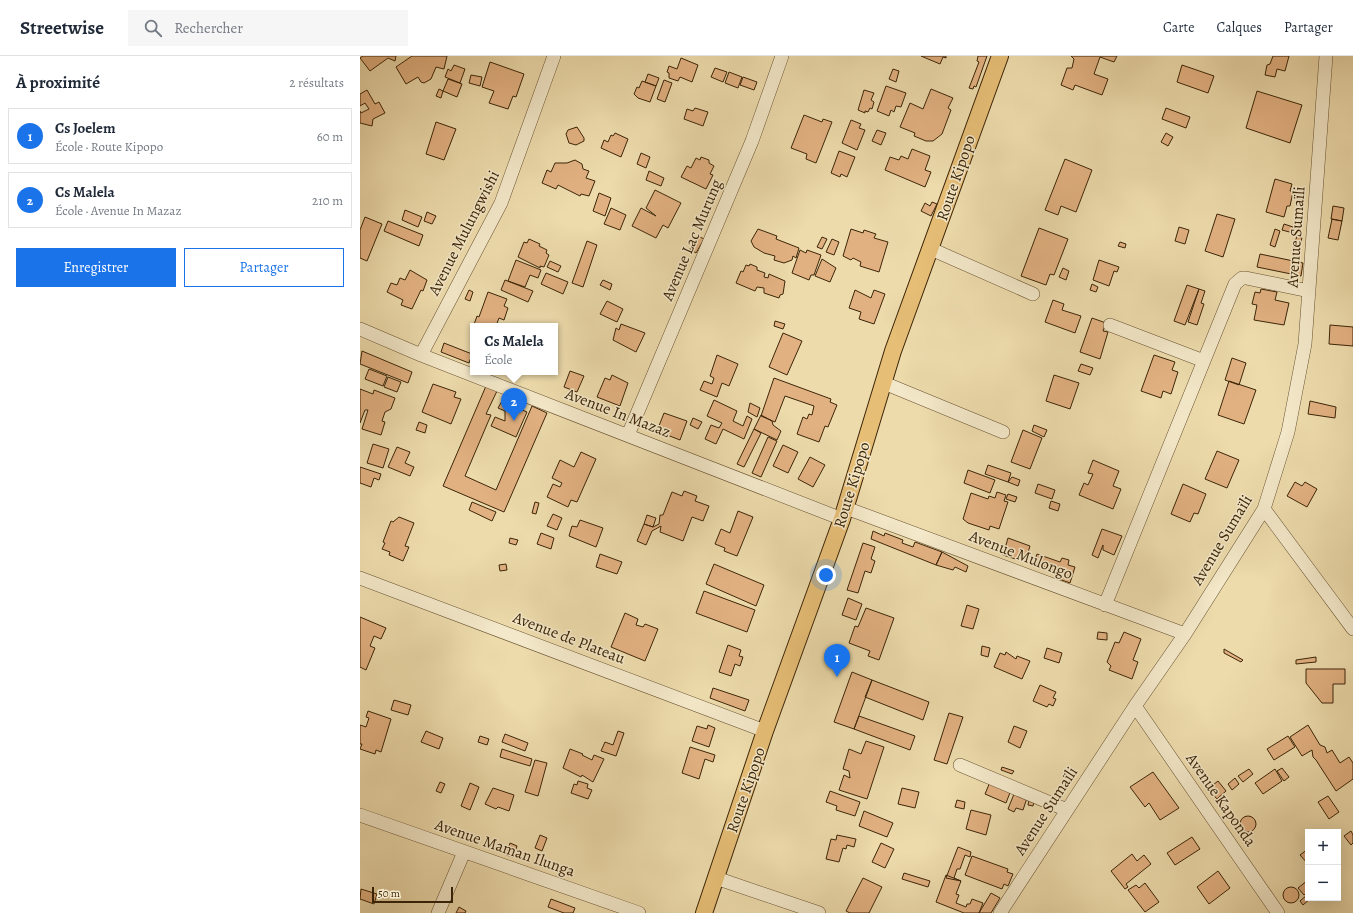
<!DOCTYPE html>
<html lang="fr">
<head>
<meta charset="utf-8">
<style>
	:root { --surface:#fff; --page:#f6f6f7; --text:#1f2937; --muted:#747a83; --line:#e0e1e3; --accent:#1a73e8 }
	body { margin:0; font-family:Alegreya,serif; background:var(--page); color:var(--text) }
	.controls { position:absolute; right:12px; bottom:12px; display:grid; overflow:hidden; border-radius:0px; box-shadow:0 4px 16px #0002 }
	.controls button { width:36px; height:36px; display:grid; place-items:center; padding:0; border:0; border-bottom:1px solid var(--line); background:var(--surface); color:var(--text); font:20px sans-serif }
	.scale { position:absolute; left:12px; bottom:10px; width:81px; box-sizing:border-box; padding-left:4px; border:2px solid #3c2508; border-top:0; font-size:11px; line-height:14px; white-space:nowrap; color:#3c2508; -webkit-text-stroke:3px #f3e8c9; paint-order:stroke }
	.you { position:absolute; left:466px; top:519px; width:14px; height:14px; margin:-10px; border:3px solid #fff; border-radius:50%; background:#1a73e8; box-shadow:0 0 0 6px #1a73e833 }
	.badge { display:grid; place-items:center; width:26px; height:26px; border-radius:50%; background:var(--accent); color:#fff; font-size:13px; font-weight:700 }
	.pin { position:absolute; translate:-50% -33px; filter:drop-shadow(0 1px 2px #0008) }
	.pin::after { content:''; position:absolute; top:21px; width:14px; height:12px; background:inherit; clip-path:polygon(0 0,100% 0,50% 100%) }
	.popup { position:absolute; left:110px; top:267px; width:88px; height:52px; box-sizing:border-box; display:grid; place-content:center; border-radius:0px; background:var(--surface); filter:drop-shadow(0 1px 3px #0005); font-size:13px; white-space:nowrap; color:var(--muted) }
	.popup b { font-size:15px; color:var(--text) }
	.popup::after { content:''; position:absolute; left:50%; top:100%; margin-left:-8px; border:8px solid transparent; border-top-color:var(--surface) }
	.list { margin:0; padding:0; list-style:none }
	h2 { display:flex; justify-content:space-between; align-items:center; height:52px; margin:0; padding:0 16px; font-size:17px }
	h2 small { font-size:13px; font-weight:400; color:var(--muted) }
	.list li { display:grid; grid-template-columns:26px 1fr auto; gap:12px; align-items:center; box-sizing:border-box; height:56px; margin:0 8px 8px; padding:0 8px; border:1px solid var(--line); border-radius:0px }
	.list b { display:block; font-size:15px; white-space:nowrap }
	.list p { margin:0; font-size:13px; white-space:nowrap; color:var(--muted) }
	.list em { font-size:13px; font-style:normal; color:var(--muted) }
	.actions { display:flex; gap:8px; padding:12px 16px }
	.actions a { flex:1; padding:9px 0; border:1px solid var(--accent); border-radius:0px; text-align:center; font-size:14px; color:var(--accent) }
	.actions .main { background:var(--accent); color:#fff }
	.icon { flex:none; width:22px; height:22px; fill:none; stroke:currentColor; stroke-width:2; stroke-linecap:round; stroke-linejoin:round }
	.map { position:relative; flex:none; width:993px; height:857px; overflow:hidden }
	header { display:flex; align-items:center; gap:24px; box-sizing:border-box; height:56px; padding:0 20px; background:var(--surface); border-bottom:1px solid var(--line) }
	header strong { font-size:19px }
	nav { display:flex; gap:22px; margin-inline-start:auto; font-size:14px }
	.search { width:280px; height:36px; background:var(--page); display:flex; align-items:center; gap:10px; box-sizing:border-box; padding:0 14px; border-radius:0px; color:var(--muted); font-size:15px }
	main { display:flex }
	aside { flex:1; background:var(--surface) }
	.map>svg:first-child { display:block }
</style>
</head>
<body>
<header>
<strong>Streetwise</strong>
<div class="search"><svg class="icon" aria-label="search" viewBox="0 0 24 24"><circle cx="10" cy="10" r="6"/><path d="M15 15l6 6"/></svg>Rechercher</div>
<nav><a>Carte</a><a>Calques</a><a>Partager</a></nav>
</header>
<main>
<aside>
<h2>À proximité<small>2 résultats</small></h2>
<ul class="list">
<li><span class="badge">1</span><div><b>Cs Joelem</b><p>École · Route Kipopo</p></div><em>60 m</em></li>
<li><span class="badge">2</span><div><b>Cs Malela</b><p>École · Avenue In Mazaz</p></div><em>210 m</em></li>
</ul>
<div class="actions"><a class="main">Enregistrer</a><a>Partager</a></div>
</aside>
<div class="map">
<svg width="993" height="857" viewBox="0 0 993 857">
	<rect width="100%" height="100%" fill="#eddbac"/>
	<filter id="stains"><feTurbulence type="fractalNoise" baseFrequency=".005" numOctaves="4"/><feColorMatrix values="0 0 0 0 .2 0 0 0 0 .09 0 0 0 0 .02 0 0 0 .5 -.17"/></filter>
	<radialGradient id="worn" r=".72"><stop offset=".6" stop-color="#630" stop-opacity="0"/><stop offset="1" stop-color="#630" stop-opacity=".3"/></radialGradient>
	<path fill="#e2b181" stroke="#3c2508" d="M3,0H36L35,5L28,2L10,15L0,2Z
		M52,0H87L84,13L76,11L71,23L64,27L61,26L58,21L46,28L36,11Z
		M561,0H586V2L583,1L580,8Z
		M618,0H627L616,31L614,30L613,33L609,32L619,6L617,5Z
		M711,0H757L754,6L740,1L734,18L748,23L742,39L715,29L713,34L701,29L707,12H712L714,3Z
		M913,0H929L925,15L917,13L915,21L905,19L907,9L910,8Z
		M321,2L338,9L332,26L320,21L318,25L309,22V17L307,16L309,10L317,13Z
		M130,6L164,18L156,41L153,40L148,53L129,47L134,35L122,31Z
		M94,9L105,13L100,27L85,21L88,13L91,15Z
		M822,9L854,20L848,37L817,26Z
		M355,12L367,16L363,26L351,21Z
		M533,13L539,15L536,26L529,23Z
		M369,16L382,21L378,32L365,27Z
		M288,18L299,22L296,30L285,26Z
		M111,19L122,21L120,30L109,27Z
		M383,21L397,26L394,34L380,29Z
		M88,23L102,28L97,41L83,35Z
		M304,24L312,27L305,46L297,43Z
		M282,25L296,30L290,46L278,42L274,38L277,31L279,32Z
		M526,30L546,37L541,51L536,50L534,56L531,54L529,60L517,55Z
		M79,33L83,35L81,42L76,40Z
		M571,33L593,42L588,52L591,54L582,78L573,85H566L554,80L555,77L540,71L550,47L563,53Z
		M7,34L15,48L19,46L25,57L13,63L12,70L0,67V55L1,57L9,53L5,47L0,50V38Z
		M504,34L514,37L511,44L514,46L512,53L510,52L508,56L505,55V57L498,54Z
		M897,35L942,49L930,87L886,72Z
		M335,52L348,56L343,70L324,63L327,53L333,55Z
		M806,52L830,61L826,72L802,63Z
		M444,59L462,66L463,63L472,66L456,107L446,103L447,98L431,92Z
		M491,64L501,68L499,72L505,74L497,94L482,87Z
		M76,66L96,73L84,104L66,98Z
		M217,71L224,82V85L216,89L209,87L206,78L208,74Z
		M517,74L526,77L521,89L512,85Z
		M255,77L268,83L261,101L241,92L244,84L248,86L251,79L253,80Z
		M806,77L813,81L808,90L801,86Z
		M552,93L570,100L565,114L571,116L565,131L525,114L530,101L539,104L541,100L548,103Z
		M479,95L495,101L487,121L481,118L480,121L471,117Z
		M281,97L290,101L286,112L277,108Z
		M341,101L349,104V107L354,110L350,118L353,119L346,133L321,121L327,110L331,112L336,102L340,104Z
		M705,103L732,114L716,156L701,150L698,159L685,154Z
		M215,104L222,108L223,113L229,115L226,122L235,125L229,140L221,138L220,140L198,129L196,133L182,127L187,114L191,116L195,107H207Z
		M289,115L304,122L301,130L286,124Z
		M915,123L932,128L930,135L933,136L930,150H927L924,161L906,156Z
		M295,134L321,147L308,172L303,169L296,182L272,170L281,152L296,160L286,152Z
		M239,137L251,142L245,160L233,155Z
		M572,146L577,148L571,160L561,155L565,147L570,150Z
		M973,150L984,152L982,165L971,163Z
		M251,152L266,159L260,174L244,168Z
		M45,154L62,161L58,171L42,164Z
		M67,156L76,160L72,168L64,165Z
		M857,158L875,163L863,201L845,195Z
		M5,161L22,168L7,205L0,202V174Z
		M972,163L982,165L978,184L968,182Z
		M28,165L63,179L59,190L24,175Z
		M924,168L939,173L937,178L922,174Z
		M819,171L829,174L825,188L815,185Z
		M679,172L708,183L694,219L690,218L686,229L661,220Z
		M398,173L417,180L416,183L439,192L436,202L433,200L432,204L424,207L414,204L415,200L404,197L394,191L391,185Z
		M491,173L503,177L504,174L516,178L514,182L528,186L519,216L500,210L501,206L493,202L491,204L483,200Z
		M915,173L920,175L915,191L910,189Z
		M338,180L344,183L336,197L330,193Z
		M937,180L942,182L937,197L932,195Z
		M462,181L467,183L462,193L457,191Z
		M169,183L180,188L179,190L187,194L186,197L189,199L184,211L180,210V212L158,201L164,186L167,187Z
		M472,183L479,186L474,199L466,196Z
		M227,185L237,189L223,231L212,227Z
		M760,186L766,188L765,192L758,190Z
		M440,194L446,197L447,194L461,199L454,219H451L449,224L432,217Z
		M900,198L943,207L941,220L897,211Z
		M462,203L476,212L470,226L455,220Z
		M156,204L181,214L178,222L170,219L165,231L148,225Z
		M739,204L759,211L757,216L754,215L749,230L733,224Z
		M190,205L201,210L198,216L187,211Z
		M390,208L397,211V214L405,217L404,221L408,222L409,218L425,225L423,238L420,239L419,242L404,237V232L397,231L395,235L376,227L381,215L383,216L386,209L389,210Z
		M703,212L709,215L706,224L699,221Z
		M50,214L67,224L63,235L61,234L52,253L41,249L43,244L27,236L31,227L37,229L40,222L45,224Z
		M186,217L208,226L203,238L181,228Z
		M145,224L173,235L168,246L141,234Z
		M243,224L252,228L250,234L240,229Z
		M732,228L738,231L736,236L730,234Z
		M827,229L839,233L825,269L814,265Z
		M839,233L845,235L841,247L844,248L837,269L828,266Z
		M901,233L917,236L915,244L929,247L924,269L894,264L897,249L892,248L895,236L900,237Z
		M109,234L113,236L110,245L105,243Z
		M495,234L511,242L514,234L525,238L514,268L499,263L501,256L489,252Z
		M128,236L147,243L144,250L148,252L144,264L139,262L136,270H113V278L111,277L117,260L119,261Z
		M693,244L704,248L702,254L721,260L715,277L685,266Z
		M247,245L263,253L257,266L240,258Z
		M732,262L746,267L743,275L748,276L740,303L720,296Z
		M415,265L425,268L423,273L414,270Z
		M261,268L285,277L276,296L253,284L256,272L259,274Z
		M970,269L993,271V290L969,288Z
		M423,277L442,285L427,319L409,311Z
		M84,287L112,298L109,307L81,296Z
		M2,295L52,316L48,327L0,308Z
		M357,299L378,308L369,330L362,327L357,341L340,334L344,325L352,328L354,322L350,320Z
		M794,299L815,306L812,314L818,316L811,338L803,335L801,342L781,335Z
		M872,302L886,307L879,329L865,324Z
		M721,308L733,312L730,319L718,315Z
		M9,313L27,320L23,330L5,323Z
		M210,315L224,320L217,336L204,331Z
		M252,319L268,327L260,350L237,341L245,322L250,324Z
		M694,319L719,327L710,353L686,345Z
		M28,321L41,326L37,336L24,331Z
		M414,322L471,343L470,346L477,349L468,371L465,370L459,386L437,378L443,361L447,363L449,358L452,359L454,350L425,340L415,366L401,360Z
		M869,325L896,334L884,368L858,359Z
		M73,328L96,336L94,341L101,343L91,368L62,356Z
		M126,330L137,335L126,358L131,359L105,420L136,434L172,350L187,357L144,456L83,430Z
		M0,333L13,338L14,334L35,342L31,353L25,356L22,365L25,366L21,379L2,373L8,354H5L0,367Z
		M354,344L377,355L373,365L383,370L387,360L392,363L384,383L363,373L356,388L345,383L351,369L359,372L362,367L347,360Z
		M142,345L167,356L156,381L131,370L135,361L145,365V355L138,352Z
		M950,345L976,351L975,362L948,358Z
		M390,347L400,352L397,361L388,356Z
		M304,357L327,365L320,384L297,375Z
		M401,359L412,365L413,369L421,375L417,384L394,373Z
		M333,362L342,366L338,373L330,369Z
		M59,366L67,369L65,377L56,374Z
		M674,369L687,374L684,381L672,375Z
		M394,373L401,377L384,411L377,408Z
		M663,374L682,382L670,413L651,406Z
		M408,381L417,385L401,421L392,417Z
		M13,388L29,393L23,412L7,407Z
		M423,389L438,396L428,417L413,410Z
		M37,391L50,396L45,407L54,411L50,420L28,411Z
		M857,395L879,404L867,432L845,423Z
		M221,396L236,403L217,446L211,444L208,451L187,441L193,428L200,431L202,427L192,422L200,404L214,411Z
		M450,401L465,409L453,431L438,423Z
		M733,404L759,415L753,430L761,433L753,453L719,439L724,427L728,429L733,418L728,417Z
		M628,409L651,417L648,426L625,418Z
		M0,411L21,418L19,424L14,422L11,431L0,427Z
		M608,414L635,424L630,437L604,427Z
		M652,421L660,424L658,430L648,426Z
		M935,426L942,430L945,426L957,433L947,451L927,440Z
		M678,428L695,434L692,443L675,437Z
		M823,428L846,438L838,458L834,457L830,466L811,458Z
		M324,435L337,440L335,445L349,450L343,465L332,461L323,485L300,476L301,470L292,475L286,489L277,485L284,468L293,471L299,468L300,459H303L312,436L322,440Z
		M637,436L646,439L644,445L648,446L639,473L630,470L629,474L608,467L603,463L611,437L628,443L629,440L635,442Z
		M648,438L657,441L655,446L646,443Z
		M691,445L700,448L698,455L689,452Z
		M112,446L136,456L132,465L109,454Z
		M175,446L179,447L176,458L172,457Z
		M378,455L393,461L377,500L364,495L365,492L355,488L361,473L370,477Z
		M193,458L202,462L197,474L187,470Z
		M287,459L296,462L293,471L284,468Z
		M39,461L54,467L45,490L49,491L43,505L29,499L30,496L22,493L25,487L23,486L31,465L33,466Z
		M220,464L243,472L236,491L209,480L212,470L217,471Z
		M742,473L762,480L754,499L743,494V489L738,502L732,499Z
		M513,475L524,480L525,477L543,484L542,487L553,491L555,486L582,496L576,509L511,483Z
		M181,477L194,482L191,493L177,488Z
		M150,482L158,484L156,489L149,487Z
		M648,482L670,490L665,506L643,499Z
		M503,487L515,491L511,503L515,505L511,517L505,515L498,537L487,534Z
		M582,496L608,510L606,516L595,511L593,514L576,509Z
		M240,498L262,506L257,518L236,511Z
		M677,498L700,506L702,502L709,504L708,509L715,511L710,527L696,522L698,516L674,507Z
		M146,508L147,514L140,515L139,509Z
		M354,508L404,529L396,550L346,528Z
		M344,535L395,554L387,576L336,557Z
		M488,542L502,548L496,564L482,559Z
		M607,549L619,553L613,573L601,570Z
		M506,552L534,562L519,604L508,600L510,595L489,587L495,570L498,571Z
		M265,557L278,563L276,569L283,571L285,568L298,573L285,605L251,591Z
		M0,561L26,572L21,583L14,580L10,590L15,592L6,614L0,611Z
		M738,576L747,577V584L737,583Z
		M764,576L781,583L773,604L778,606L772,623L749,614L751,610L747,606L755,586L759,587Z
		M368,589L381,594L379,600L383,601L380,610L375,608L371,620L359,616Z
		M622,590L630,592L628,601L621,599Z
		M687,592L702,597L699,607L684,602Z
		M864,593L883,604L881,606L864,597Z
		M646,596L656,603L657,600L670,605L662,623L634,611L640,597L645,599Z
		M956,601V606L936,608V604Z
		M946,613H985V628H973V647H962L946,627Z
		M492,616L512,624L494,673L474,666Z
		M512,624L569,646L563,664L505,641Z
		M680,629L696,636L693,642L696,643L693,650L689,648L687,651L673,645Z
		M353,632L389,644L385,655L350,642Z
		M34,644L51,649L48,659L31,654Z
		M8,655L31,663L21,696L16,694L15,698L0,693L2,688H0V669L6,671L9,662L6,661Z
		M589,657L603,661L587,708L574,704Z
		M499,660L555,680L550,694L494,673Z
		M348,669L355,672L349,691L332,685L337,670L347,673Z
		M948,669L960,689L965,691L967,697L972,694L980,707L989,701L993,707V723L976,735L956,704L953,701L952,694L942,700L930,681Z
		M654,670L667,675L660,692L648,686Z
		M66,675L83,682L79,693L61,686Z
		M258,675L264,677L256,700L241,695L245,686L253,689Z
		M145,678L168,687L165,695L142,686Z
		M120,680L129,683L127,689L118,686Z
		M928,680L935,691L914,704L907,693Z
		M506,685L524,691L507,743L479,734L484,719L490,722L489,715L483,713L489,693L501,698Z
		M330,691L355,699L353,706L345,703L339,723L322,717Z
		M142,693L172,703L170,710L140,701Z
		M210,693L223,698L222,699L232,704L234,699L244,703L233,726L222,719L221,721L203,712Z
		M175,704L187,707L178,740L165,736Z
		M642,711L654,715L652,718L641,714Z
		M922,712L929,721L924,725L917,715Z
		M889,713L893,718L883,726L878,720Z
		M915,713L922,725L903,738L895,727Z
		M793,716L819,752L800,764L789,747L785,751L770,731Z
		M875,722L879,728L872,734L868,728Z
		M218,725L228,728L227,732L232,734L228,743L211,737L214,728L217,729Z
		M858,725L866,735L857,743L848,733Z
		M80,726L85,728L81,737L76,735Z
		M630,726L651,734L646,747L625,738Z
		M110,727L119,731L110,754L101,750Z
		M133,732L154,739L149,755L138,751L136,753L125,748Z
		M542,732L559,736L555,752L538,748Z
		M470,735L500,746L495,760L476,754L477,750L466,746Z
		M654,738L667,742L663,754L656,752L654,756L648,753Z
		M968,740L979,756L969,763L958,746Z
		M669,743L674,745L673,750L668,749Z
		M597,744L605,746L604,753L595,751Z
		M611,754L631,759L626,779L606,773Z
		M504,755L533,767L527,781L499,770Z
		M880 768a8 8 0 1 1 16 0a8 8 0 1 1-16 0Z
		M991,775L993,779V787L991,789L984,780Z
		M180,779L187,782L182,795L175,792Z
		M477,779L496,783L494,791L487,789L486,793L483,792L479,806L466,803L471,783L476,784Z
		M832,781L840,793L815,809L807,797Z
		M150,787L157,790L153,801L146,799Z
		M521,787L534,793L525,812L512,806Z
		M598,791L611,796L610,801L605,799L600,813H597L594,822L601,825L586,822Z
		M948,793V808L940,799Z
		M772,798L777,805L784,799L791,808L766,828L768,831L765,833L751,815Z
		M612,800L648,813L647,816L653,818L648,830L644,828L642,833L605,819Z
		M858,815L870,832L849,848L837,831Z
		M544,817L570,825L568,831L542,823Z
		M586,819L601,825L596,838L599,839L596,847L606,851L607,848H610L612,843L623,847L619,857H604L576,846Z
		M503,822L522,831L509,857H490L486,855Z
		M948,824V836L944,839L938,832Z
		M785,827L799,846L785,856L768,834L776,829L779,832Z
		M923 839a8 8 0 1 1 16 0a8 8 0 1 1-16 0Z
		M1,833L17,838L14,848L0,843Z
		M631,837L640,842L631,857H619Z
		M948,838V842H951L943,849L940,845Z
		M191,843L215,852L213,857H204L188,851Z
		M99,851L106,855L105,857H96Z"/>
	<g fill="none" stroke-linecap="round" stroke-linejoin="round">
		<g stroke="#685231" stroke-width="14">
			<path id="minor" d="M571,193L673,238
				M750,269L844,305
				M0,273L61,299L482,463
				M61,299L141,147L194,0
				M524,327L643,376
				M268,379L392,85L422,0
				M486,452L825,578
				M904,453L993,573
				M0,522L405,675
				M745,549L875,228L882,222H886L949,235
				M775,650L918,857
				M600,709L707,754
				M0,759L279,857
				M356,822L459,857
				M78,857L104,796
				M640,857L775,650L825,578L904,453L928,376L945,288L966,0"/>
		</g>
		<g stroke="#3c2508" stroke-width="18">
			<path id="major" d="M344,857L405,675L482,463L533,295L640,0"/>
		</g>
		<use href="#minor" stroke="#f3e8c9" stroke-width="13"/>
		<use href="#major" stroke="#e6be76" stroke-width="16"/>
	</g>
	<g text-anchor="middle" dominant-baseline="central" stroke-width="3" stroke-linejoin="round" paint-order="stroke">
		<g font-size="16" fill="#3c2508" stroke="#f3e8c9">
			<text transform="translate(596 122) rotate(-71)">Route Kipopo</text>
			<text transform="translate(104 177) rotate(-63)">Avenue Mulungwishi</text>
			<text transform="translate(936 181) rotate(-86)">Avenue Sumaïli</text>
			<text transform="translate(332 184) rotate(-67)">Avenue Lac Murung</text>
			<text transform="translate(258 357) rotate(21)">Avenue In Mazaz</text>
			<text transform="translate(492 429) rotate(-73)">Route Kipopo</text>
			<text transform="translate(862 484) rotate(-59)">Avenue Sumaïli</text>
			<text transform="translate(661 499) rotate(21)">Avenue Mulongo</text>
			<text transform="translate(209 582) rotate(21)">Avenue de Plateau</text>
			<text transform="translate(386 734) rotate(-71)">Route Kipopo</text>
			<text transform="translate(861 744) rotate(55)">Avenue Kaponda</text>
			<text transform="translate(686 755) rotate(-57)">Avenue Sumaïli</text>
			<text transform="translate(145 792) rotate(19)">Avenue Maman Ilunga</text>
		</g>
	</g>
	<rect width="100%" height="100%" filter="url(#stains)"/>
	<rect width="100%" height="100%" fill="url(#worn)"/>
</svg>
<div class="controls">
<button>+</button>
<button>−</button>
</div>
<div class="scale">50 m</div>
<div class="you"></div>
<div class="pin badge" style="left:477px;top:621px">1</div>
<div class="pin badge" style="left:154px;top:365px">2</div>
<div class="popup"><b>Cs Malela</b>École</div>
</div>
</main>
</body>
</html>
